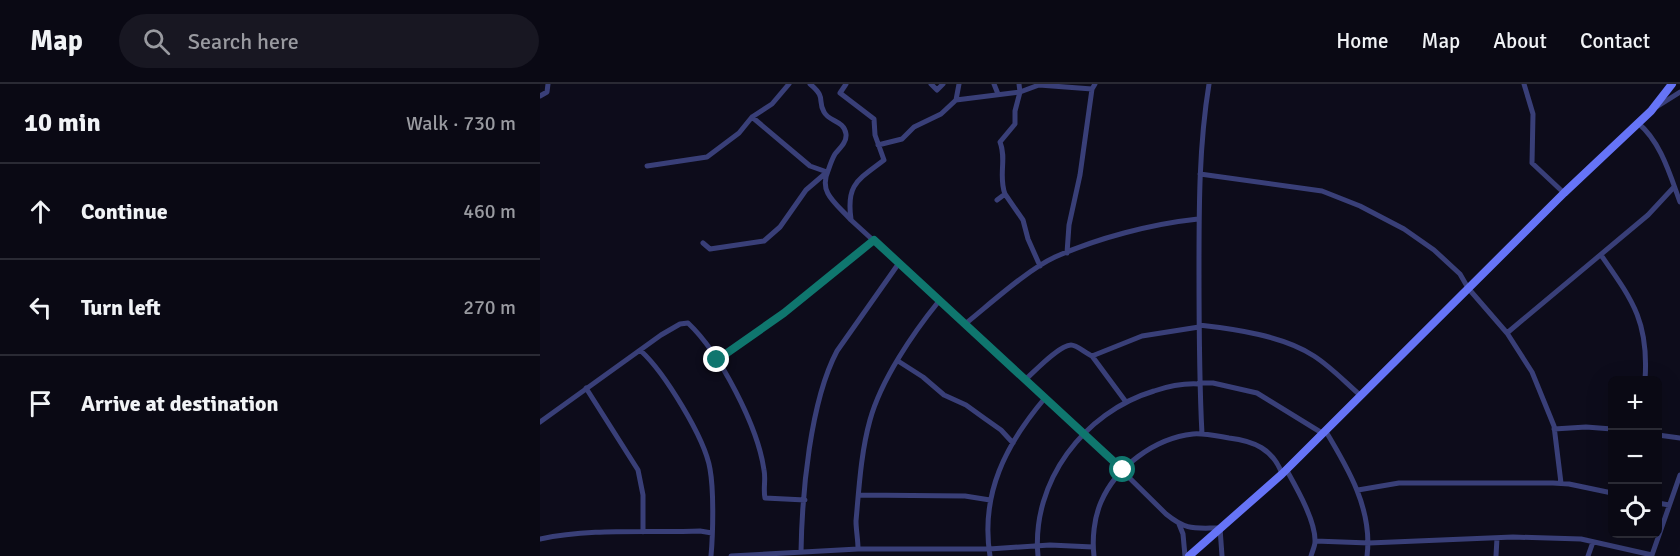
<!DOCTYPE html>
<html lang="en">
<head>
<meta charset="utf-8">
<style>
	:root { --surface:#0a0914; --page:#181722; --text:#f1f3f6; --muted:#999aa0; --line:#2a2a34 }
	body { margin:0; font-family:Signika,sans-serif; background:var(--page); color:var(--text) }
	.controls { position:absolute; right:18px; bottom:18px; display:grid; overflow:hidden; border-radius:9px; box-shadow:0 6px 24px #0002 }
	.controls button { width:54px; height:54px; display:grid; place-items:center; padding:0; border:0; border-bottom:2px solid var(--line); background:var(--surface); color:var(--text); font:30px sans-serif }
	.stop { position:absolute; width:18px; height:18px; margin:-14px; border:4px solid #0f766e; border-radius:50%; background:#fff }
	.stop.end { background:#0f766e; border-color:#fff; box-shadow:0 2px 6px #0008 }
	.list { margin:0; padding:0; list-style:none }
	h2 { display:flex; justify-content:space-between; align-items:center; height:78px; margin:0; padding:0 24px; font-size:26px }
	h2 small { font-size:20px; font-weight:400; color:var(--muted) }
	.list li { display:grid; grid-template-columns:39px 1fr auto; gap:18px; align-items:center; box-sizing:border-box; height:96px; padding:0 24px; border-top:2px solid var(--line) }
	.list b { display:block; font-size:22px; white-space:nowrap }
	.list em { font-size:20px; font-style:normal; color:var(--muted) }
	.icon { flex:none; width:33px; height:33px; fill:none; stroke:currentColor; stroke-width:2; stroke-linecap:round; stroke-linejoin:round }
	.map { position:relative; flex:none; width:1140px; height:472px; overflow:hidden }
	header { display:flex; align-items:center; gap:36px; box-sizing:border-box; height:84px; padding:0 30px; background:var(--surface); border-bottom:2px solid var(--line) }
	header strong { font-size:28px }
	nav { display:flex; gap:33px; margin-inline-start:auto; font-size:21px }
	.search { width:420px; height:54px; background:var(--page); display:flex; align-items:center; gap:15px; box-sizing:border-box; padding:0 21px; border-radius:33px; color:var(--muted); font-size:22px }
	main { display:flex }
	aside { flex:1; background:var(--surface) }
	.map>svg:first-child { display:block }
</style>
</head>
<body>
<header>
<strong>Map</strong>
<div class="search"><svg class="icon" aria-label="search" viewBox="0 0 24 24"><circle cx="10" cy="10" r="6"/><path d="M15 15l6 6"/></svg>Search here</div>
<nav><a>Home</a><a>Map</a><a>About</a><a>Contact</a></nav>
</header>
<main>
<aside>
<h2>10 min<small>Walk · 730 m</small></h2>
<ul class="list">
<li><svg class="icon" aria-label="ahead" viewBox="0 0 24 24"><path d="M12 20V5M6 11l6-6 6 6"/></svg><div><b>Continue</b></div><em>460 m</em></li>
<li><svg class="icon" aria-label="left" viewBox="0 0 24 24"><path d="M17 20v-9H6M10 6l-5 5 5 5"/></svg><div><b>Turn left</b></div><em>270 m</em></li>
<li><svg class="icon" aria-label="arrive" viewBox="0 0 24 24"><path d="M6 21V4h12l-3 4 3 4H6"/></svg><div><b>Arrive at destination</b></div></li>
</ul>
</aside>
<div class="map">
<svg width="1140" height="472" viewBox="0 0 1140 472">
	<rect width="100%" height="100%" fill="#0d0c1b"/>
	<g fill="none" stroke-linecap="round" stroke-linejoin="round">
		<path stroke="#393f78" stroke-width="5" d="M270,0C287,14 277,16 284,28C289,38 304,36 306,50C307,58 300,64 295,70C292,75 290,81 288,87C278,109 297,120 311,136L544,349L626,430C647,447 654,444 680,444L682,472
			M306,0L300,9L334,35L335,51L344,76C318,96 306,100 311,135
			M391,0L397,6L403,0
			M454,0L458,10
			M984,0L993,30L992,79L1024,109
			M0,12L7,8L8,0
			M416,16L419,0
			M1118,22L1140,8
			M1098,39C1121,58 1130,91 1140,118
			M338,61L362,55L374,43L401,30L416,16L480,8L479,0
			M107,82L167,73L199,49L212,33L232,20L249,0
			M660,90L782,107L820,122L864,145L894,166L920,190L928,204L967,249L992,288L1014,342L1021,399
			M465,110L483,136L488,155L500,182
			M457,116L465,110C458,92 467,75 460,58L475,40V27L480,8L499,1L552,5L555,0
			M163,159L170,165L224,157L240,143L266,106L287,88L270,82L212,33
			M527,169L529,141L540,91L552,5
			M1061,171C1093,217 1109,238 1105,296
			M425,240C450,220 487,186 515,173C558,154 611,140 658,135
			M659,241C695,245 744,252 774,272C791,283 805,298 820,311
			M967,249L1108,131L1134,103
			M101,267C124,288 165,354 170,385C174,407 173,449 171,472
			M552,272L586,318
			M177,276L244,229L334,156
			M358,277L383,293L404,311L426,321L444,334L461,346L473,359
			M485,296C494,288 519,261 531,261C537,261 545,269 552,272L602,252L659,243
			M659,299H673L717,309L782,349
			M46,304L98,386L103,411V448
			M0,338L121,251L140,240L148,239C180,269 218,343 224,386C226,395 223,405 225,414L265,416
			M1014,345L1046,343L1072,345
			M785,346C808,384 833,426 827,472
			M662,350C659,295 659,239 659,184C659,122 659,61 669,0
			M1118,351L1140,354
			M746,385C756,403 776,437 775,458C775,462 772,468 771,472
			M818,406L859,399H1013L1029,400L1072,409
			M319,411L425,412L450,416
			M1118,419L1129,421
			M639,440L643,450L645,472
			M0,455C52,444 108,449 160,447L172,449
			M775,457L829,459L973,453L1041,455L1112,471
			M318,465C318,455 316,446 316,437C319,404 321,368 330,336C341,296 373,249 399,217
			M261,468C262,410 270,318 297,267L359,179
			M1112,471L1140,391
			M191,472L318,465H449L510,461L553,463
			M450,472C440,410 466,360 505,314
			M498,472C491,398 544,328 614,307C629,302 643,299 659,300
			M554,472C552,455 554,434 561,418C576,383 615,354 653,350C664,349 677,352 689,354C714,357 733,365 742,390
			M956,472L957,454
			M1048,472L1053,458"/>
		<path stroke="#6674f7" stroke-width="8" d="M649,472L742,390L1024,109L1111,27L1132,0"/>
	</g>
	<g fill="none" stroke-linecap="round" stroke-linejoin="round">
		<path stroke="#0f766e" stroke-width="8" d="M177,276L244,229L334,156L583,386"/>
	</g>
</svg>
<div class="controls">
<button>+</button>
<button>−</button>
<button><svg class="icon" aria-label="locate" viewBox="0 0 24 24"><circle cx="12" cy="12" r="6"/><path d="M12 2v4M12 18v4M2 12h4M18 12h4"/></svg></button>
</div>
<div class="stop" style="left:583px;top:386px"></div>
<div class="stop end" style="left:177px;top:276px"></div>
</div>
</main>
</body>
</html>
